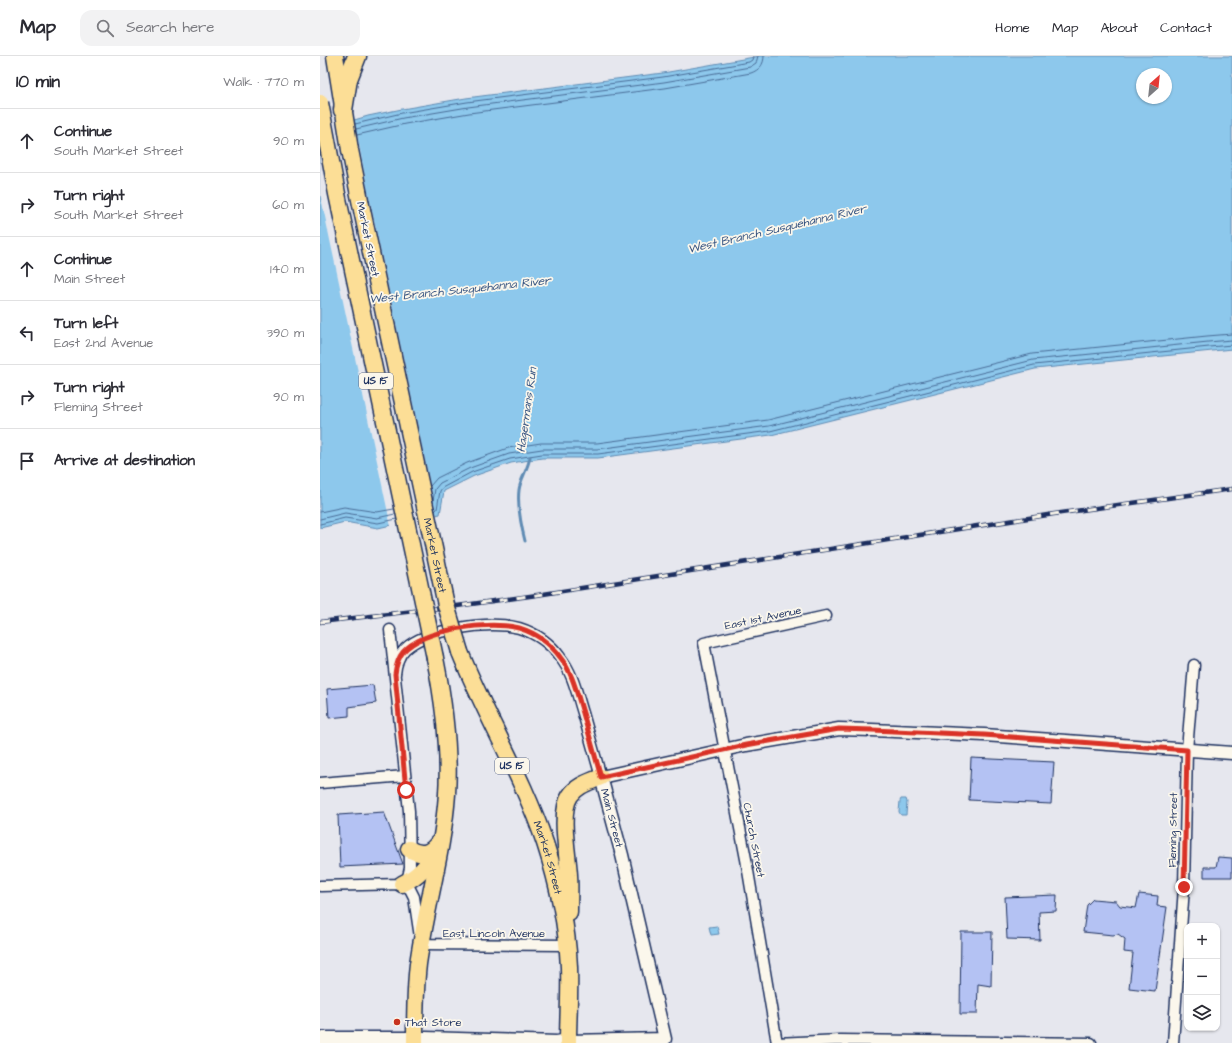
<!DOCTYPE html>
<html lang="en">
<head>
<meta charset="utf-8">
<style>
	:root { --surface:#fff; --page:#f2f2f3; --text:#2b2b33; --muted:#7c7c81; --line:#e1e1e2 }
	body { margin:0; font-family:"Architects Daughter",sans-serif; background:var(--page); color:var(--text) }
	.controls { position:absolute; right:12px; bottom:12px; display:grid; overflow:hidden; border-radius:8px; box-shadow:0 1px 3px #0004 }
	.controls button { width:36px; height:36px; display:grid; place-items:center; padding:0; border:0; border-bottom:1px solid var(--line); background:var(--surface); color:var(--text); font:20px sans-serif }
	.compass { position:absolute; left:816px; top:12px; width:36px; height:36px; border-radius:50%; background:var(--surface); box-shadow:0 1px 3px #0004; rotate:27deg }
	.stop { position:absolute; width:12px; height:12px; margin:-9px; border:3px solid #d93025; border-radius:50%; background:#fff }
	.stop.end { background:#d93025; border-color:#fff; box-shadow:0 1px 4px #0008 }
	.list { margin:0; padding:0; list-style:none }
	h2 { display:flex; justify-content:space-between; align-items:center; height:52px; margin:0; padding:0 16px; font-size:17px }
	h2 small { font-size:13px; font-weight:400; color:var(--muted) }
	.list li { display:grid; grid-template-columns:26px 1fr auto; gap:12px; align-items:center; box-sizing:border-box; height:64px; padding:0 16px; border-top:1px solid var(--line) }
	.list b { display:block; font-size:15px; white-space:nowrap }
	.list p { margin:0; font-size:13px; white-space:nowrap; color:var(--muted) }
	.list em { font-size:13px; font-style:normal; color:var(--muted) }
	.icon { flex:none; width:22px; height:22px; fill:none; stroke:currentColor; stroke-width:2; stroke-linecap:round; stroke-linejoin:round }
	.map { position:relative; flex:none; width:912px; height:987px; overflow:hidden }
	header { display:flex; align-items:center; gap:24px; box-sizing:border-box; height:56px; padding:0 20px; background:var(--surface); border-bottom:1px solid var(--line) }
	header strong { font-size:19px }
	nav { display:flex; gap:22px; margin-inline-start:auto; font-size:14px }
	.search { width:280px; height:36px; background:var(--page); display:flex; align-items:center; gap:10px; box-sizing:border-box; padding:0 14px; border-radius:12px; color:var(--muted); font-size:15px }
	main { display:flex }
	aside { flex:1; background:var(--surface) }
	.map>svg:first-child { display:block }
</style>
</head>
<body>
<header>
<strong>Map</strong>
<div class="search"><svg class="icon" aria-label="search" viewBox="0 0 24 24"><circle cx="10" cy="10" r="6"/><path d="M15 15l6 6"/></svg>Search here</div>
<nav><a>Home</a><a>Map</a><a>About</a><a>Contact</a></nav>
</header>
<main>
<aside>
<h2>10 min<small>Walk · 770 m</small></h2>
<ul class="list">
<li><svg class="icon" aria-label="ahead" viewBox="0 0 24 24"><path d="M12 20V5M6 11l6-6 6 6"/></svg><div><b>Continue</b><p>South Market Street</p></div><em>90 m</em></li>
<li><svg class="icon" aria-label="right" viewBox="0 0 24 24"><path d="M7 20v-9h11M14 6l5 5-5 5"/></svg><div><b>Turn right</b><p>South Market Street</p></div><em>60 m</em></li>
<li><svg class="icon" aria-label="ahead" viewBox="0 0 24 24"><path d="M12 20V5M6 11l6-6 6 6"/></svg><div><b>Continue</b><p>Main Street</p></div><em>140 m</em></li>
<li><svg class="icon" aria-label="left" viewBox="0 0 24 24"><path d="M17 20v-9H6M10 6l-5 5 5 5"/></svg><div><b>Turn left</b><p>East 2nd Avenue</p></div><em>390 m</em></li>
<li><svg class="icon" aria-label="right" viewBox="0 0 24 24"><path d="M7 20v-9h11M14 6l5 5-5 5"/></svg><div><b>Turn right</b><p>Fleming Street</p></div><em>90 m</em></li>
<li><svg class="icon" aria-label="arrive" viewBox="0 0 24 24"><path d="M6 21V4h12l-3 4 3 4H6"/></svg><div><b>Arrive at destination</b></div></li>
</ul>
</aside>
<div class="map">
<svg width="912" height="987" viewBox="0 0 912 987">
	<rect width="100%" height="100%" fill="#e6e7ee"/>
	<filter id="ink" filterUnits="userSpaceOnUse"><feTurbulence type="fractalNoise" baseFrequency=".025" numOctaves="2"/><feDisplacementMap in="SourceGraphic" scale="8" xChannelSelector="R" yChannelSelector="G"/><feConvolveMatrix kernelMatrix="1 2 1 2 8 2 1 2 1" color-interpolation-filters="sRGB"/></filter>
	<g filter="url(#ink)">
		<path fill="#8dc8ec" stroke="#5f8bb3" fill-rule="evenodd" d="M440,0H912V293L715,313L451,379L278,402H222L191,407L154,420L124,435L120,458L58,472L25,466L0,472V74L48,60L82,53L146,42L343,17ZM822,18H846V42H822Z
			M581,743H586L587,746L586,759H581L579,756L580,745Z
			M397,870L399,878L391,879L389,871Z"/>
		<path fill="#e6e7ee" d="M34,62L47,131L117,461L71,471L0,137V72Z"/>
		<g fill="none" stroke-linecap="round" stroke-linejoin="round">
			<path stroke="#496c97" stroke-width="1" d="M35,68L82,57L147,46L343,21L429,6L432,4L433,0
				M36,73L83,62L148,51L344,26L430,11L436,7L438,0
				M37,79L85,68L149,57L345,32L431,17C439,14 444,9 444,0
				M110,430L117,422L147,407L188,392L221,387H277L448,364L712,298L887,280L912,278
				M113,445L115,433L120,427L150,412L189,398L222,393H277L449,370L713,304L888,286L912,284
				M115,455L117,453L120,435L122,432L152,416L190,403L222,398H278L450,375L714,309L889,291L912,289
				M0,456L24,451L57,456L74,453
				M0,463L25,457L57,462L75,458
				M0,468L25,462L58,467L77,463"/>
			<path stroke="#5f8bb3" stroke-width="3" d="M205,485C201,469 197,451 199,434C200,424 208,413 210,401"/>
		</g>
		<path fill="#b4c2f3" stroke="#1b2f5e" d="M53,629L56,647L29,651V660L9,662L7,633Z
			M651,702L734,706L731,748L649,744Z
			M64,756L83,808L20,811L18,759Z
			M898,801L912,802V821H884V811H896Z
			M819,838L838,840L837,850L847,851L835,935L809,932L813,897L804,896L805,883L798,878L793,879L763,876L767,849L773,843L796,845L800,850L816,852Z
			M737,839L736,855L719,856L720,884L687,883L685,841Z
			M641,876H672L671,930L658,928L657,958H640Z"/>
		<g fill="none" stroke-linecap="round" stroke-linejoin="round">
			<g stroke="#1b2f5e" stroke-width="13">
				<path id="minor" d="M506,560L384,587L426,803L457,987L520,984L771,987
					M70,574L89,755L90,812L88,821L85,825
					M75,618C76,608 78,600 85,593C106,573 171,564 199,572C215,577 230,587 240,601C253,617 257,638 263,657C269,679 275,700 281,721
					M0,727L85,720
					M82,828L90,833L94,841L101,888L247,889
					M0,830L82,828
					M853,987L864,831L867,694L874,609"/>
			</g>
			<g stroke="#1b2f5e" stroke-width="15">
				<path id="tertiary" d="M248,985L345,983L302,799L281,721L426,689L519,673L552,674L664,679L912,697"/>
			</g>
			<g stroke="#1b2f5e" stroke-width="17">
				<path id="secondary" d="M0,983H106L237,987L248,985"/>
			</g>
			<g stroke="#1b2f5e" stroke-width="19">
				<g id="trunk">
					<path d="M15,0L30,94L42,154"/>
					<path id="s1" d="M140,596C166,661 203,721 225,787C238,827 247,869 249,911C250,936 248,962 248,987"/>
					<path d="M89,793C101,800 110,798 118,787"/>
					<path d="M82,828C99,820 108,809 116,793"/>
					<path d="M249,856C249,843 250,831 249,819C248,799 239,756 250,740C257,729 270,726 281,721"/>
					<path d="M95,987C95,961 95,934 98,908C106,851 123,795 127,738C130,692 124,647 115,602"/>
				</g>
			</g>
			<g stroke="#1b2f5e" stroke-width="21">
				<path id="motorway" d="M23,54L28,23L37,0"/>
			</g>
			<use href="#minor" stroke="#fbf7ec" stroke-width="10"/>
			<use href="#tertiary" stroke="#fbf7ec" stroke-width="12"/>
			<use href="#secondary" stroke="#fbf7ec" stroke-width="14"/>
			<use href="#trunk" stroke="#fcde96" stroke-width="16"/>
			<use href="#motorway" stroke="#fcde96" stroke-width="18"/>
			<g stroke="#1b2f5e" stroke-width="4.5">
				<path id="rail" d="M0,566L137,550L217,539L734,458L912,433"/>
			</g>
			<use href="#rail" stroke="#fbf7ec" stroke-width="3" stroke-dasharray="9" stroke-linecap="butt"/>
			<g stroke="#1b2f5e" stroke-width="19" stroke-linecap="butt">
				<g id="trunk-bridge">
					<path d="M0,47L17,138L115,602"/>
					<path id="s2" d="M42,154L126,549L140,596"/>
				</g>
			</g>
			<use href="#trunk-bridge" stroke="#fcde96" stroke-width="16"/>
		</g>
	</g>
	<g fill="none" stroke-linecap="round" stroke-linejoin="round" filter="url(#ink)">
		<path stroke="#d93025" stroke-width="5" d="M86,734L75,618C76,610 78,602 83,596C103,573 171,564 199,572C215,577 230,587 240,601C253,617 257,638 263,657C269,679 275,700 281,721L426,689L519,673L552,674L664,679L867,694L864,831"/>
	</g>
	<circle fill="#c8321e" stroke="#fbf7ec" stroke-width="1.5" cx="77" cy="966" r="4"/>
	<g text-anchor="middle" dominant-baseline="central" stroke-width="3.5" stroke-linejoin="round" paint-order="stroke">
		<g fill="#fbf7ec" stroke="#5e6b89" stroke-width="1">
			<rect x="39" y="317" width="34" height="16" rx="3"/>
			<rect x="175" y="702" width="34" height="16" rx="3"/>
		</g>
		<g font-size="10" font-weight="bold" fill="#1b2f5e">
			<text x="56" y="325">US 15</text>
			<text x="192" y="710">US 15</text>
		</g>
		<g font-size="11" fill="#1b2f5e" stroke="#fbf7ec">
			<text transform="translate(48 183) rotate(78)">Market Street</text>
			<text stroke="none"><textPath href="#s2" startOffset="353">Market Street</textPath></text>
			<text transform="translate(443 562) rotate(-12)">East 1st Avenue</text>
			<text transform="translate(292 762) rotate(75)">Main Street</text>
			<text transform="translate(853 774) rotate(-89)">Fleming Street</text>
			<text transform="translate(434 784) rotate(79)">Church Street</text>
			<text stroke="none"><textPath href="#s1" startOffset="224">Market Street</textPath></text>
			<text x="174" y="877">East Lincoln Avenue</text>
		</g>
		<g font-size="11" fill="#1b2f5e" stroke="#fbf7ec" text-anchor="start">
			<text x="85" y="966">That Store</text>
		</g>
		<g font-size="12" font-style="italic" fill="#385582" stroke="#fbf7ec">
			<text transform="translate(457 173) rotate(-13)">West Branch Susquehanna River</text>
			<text transform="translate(140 234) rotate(-6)">West Branch Susquehanna River</text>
			<text transform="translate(207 354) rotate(-82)">Hagermans Run</text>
		</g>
	</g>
</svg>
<div class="controls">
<button>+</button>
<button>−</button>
<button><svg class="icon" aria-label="layers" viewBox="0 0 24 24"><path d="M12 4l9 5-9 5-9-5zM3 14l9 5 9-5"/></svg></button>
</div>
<svg class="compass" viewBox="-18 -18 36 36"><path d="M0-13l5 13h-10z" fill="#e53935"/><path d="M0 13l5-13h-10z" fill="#7c7c81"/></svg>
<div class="stop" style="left:86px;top:734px"></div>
<div class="stop end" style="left:864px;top:831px"></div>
</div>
</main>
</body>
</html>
